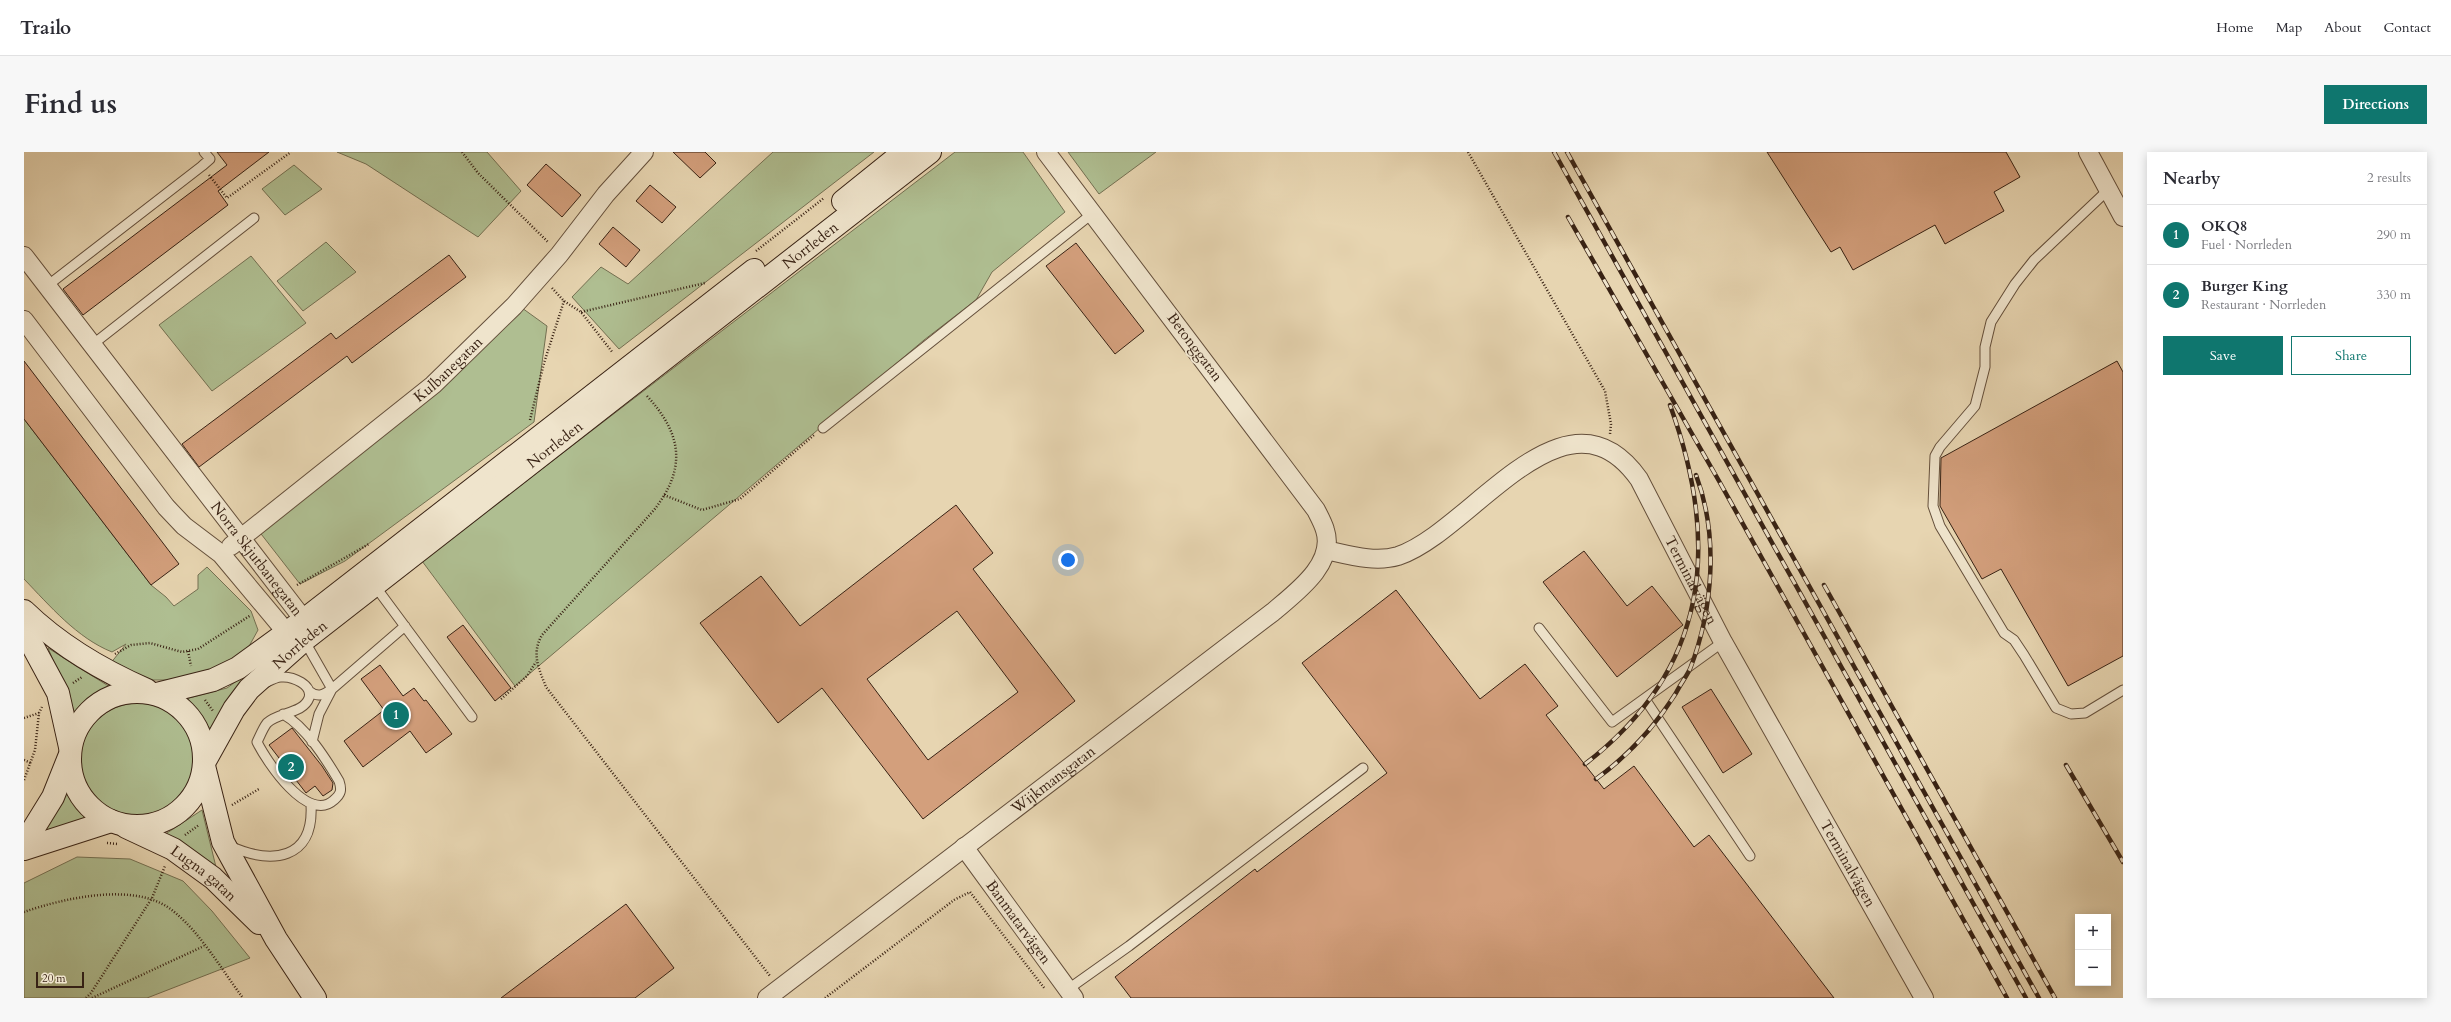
<!DOCTYPE html>
<html lang="en">
<head>
<meta charset="utf-8">
<style>
	:root { --surface:#fff; --page:#f7f7f7; --text:#2b2b33; --muted:#7c7c81; --line:#e1e1e2; --accent:#0f766e }
	body { margin:0; font-family:Cardo,serif; background:var(--page); color:var(--text) }
	.controls { position:absolute; right:12px; bottom:12px; display:grid; overflow:hidden; border-radius:0px; box-shadow:0 2px 10px #0003 }
	.controls button { width:36px; height:36px; display:grid; place-items:center; padding:0; border:0; border-bottom:1px solid var(--line); background:var(--surface); color:var(--text); font:20px sans-serif }
	.scale { position:absolute; left:12px; bottom:10px; width:48px; box-sizing:border-box; padding-left:4px; border:2px solid #382214; border-top:0; font-size:11px; line-height:14px; white-space:nowrap; color:#382214; -webkit-text-stroke:3px #efe4cc; paint-order:stroke }
	.you { position:absolute; left:1044px; top:408px; width:14px; height:14px; margin:-10px; border:3px solid #fff; border-radius:50%; background:#1a73e8; box-shadow:0 0 0 6px #1a73e833 }
	.badge { display:grid; place-items:center; width:26px; height:26px; border-radius:50%; background:var(--accent); color:#fff; font-size:13px; font-weight:700 }
	.pin { position:absolute; translate:-50% -50%; border:2px solid #fff; box-shadow:0 1px 4px #0006 }
	.list { margin:0; padding:0; list-style:none }
	h2 { display:flex; justify-content:space-between; align-items:center; height:52px; margin:0; padding:0 16px; font-size:17px }
	h2 small { font-size:13px; font-weight:400; color:var(--muted) }
	.list li { display:grid; grid-template-columns:26px 1fr auto; gap:12px; align-items:center; box-sizing:border-box; height:60px; padding:0 16px; border-top:1px solid var(--line) }
	.list b { display:block; font-size:15px; white-space:nowrap }
	.list p { margin:0; font-size:13px; white-space:nowrap; color:var(--muted) }
	.list em { font-size:13px; font-style:normal; color:var(--muted) }
	.actions { display:flex; gap:8px; padding:12px 16px }
	.actions a { flex:1; padding:9px 0; border:1px solid var(--accent); border-radius:0px; text-align:center; font-size:14px; color:var(--accent) }
	.actions .main { background:var(--accent); color:#fff }
	.map { position:relative; flex:none; width:2099px; height:846px; overflow:hidden; border-radius:0px }
	header { display:flex; align-items:center; gap:24px; box-sizing:border-box; height:56px; padding:0 20px; background:var(--surface); border-bottom:1px solid var(--line) }
	header strong { font-size:19px }
	nav { display:flex; gap:22px; margin-inline-start:auto; font-size:14px }
	.intro { display:flex; align-items:center; justify-content:space-between; box-sizing:border-box; height:96px; padding:0 24px }
	h1 { margin:0; font-size:28px }
	.button { padding:10px 18px; border-radius:0px; background:var(--accent); color:#fff; font-size:14px; font-weight:700 }
	main { display:flex; gap:24px; padding:0 24px }
	aside { flex:1; background:var(--surface); border-radius:0px; box-shadow:0 2px 10px #0003 }
	.map>svg:first-child { display:block }
</style>
</head>
<body>
<header>
<strong>Trailo</strong>
<nav><a>Home</a><a>Map</a><a>About</a><a>Contact</a></nav>
</header>
<div class="intro"><h1>Find us</h1><a class="button">Directions</a></div>
<main>
<div class="map">
<svg width="2099" height="846" viewBox="0 0 2099 846">
	<rect width="100%" height="100%" fill="#e7d5b1"/>
	<filter id="stains"><feTurbulence type="fractalNoise" baseFrequency=".005" numOctaves="4"/><feColorMatrix values="0 0 0 0 .2 0 0 0 0 .09 0 0 0 0 .02 0 0 0 .5 -.17"/></filter>
	<radialGradient id="worn" r=".72"><stop offset=".6" stop-color="#630" stop-opacity="0"/><stop offset="1" stop-color="#630" stop-opacity=".3"/></radialGradient>
	<path fill="#afbe91" stroke="#747052" d="M313,0H463L497,39L454,85L342,12Z
		M749,0H850L595,197L548,145L577,115L604,132Z
		M931,0H999L1041,60L968,120L952,148L900,188L491,534L398,409Z
		M1044,0H1132L1075,42Z
		M270,13L298,37L261,63L238,37Z
		M302,90L332,120L279,159L253,129Z
		M227,104L282,171L188,239L135,173Z
		M498,156L523,174L510,270L321,409L276,432L234,378Z
		M0,267L127,433L142,445L150,454L174,437V423L183,415L227,459L234,478L223,498L193,518L156,528H127L86,512L102,492L88,500C53,486 26,454 0,427Z
		M24,496L86,535L51,561Z
		M254,499L188,579L161,547L203,536Z
		M56 609a58 58 0 1 1 116 0a58 58 0 1 1-116 0Z
		M43,639L67,669L21,679Z
		M178,658L192,715L140,683Z
		M53,705L106,707L159,729L188,759L226,806L123,846H0V731Z"/>
	<path fill="#d39f7c" stroke="#382214" fill-rule="evenodd" d="M193,0H245L194,39L204,53L59,163L39,137L203,13Z
		M649,0H681L692,11L676,26Z
		M1743,0H1982L1996,25L1970,40L1980,59L1921,92L1911,73L1829,118L1816,95L1807,100Z
		M522,12L557,43L538,65L503,33Z
		M626,33L652,55L638,71L612,49Z
		M589,75L616,98L602,115L575,92Z
		M1052,91L1120,179L1091,202L1022,114Z
		M425,103L442,125L328,211L323,204L175,315L158,292L307,181L312,187Z
		M0,209L155,412L127,433L0,267Z
		M2093,209L2099,220V504L2044,534L1977,417L1958,427L1916,354L1917,306Z
		M932,353L969,401L949,417L1051,549L899,667L798,536L754,571L676,471L737,424L776,474ZM933,459L994,540L904,608L843,527Z
		M1560,399L1603,454L1628,434L1659,473L1593,525L1519,430Z
		M1372,438L1456,547L1501,512L1534,554L1522,563L1580,637L1610,614L1670,695L1685,683L1810,846H1107L1091,825L1231,717L1233,720L1363,621L1278,511Z
		M439,473L487,536L471,549L423,485Z
		M356,513L379,544L390,536L400,549L402,548L428,582L402,601L386,579L339,615L320,589L360,558L337,527Z
		M1687,537L1728,602L1699,621L1658,555Z
		M268,576L298,614L309,631L308,638L299,644L291,634L282,641L245,593Z
		M602,752L650,816L611,846H477Z"/>
	<g fill="none" stroke-linecap="round" stroke-linejoin="round">
		<g stroke="#644f3b" stroke-width="11">
			<path id="lane" d="M2084,38L2010,108L1991,132L1967,170L1961,195V215L1951,254L1916,295L1911,304L1909,354L1916,374L1980,481L1990,488L2000,503L2032,556L2047,562L2061,561L2099,538
				M23,134L178,14L186,7L180,0
				M68,193L230,66
				M799,276L1069,61
				M351,434L448,565
				M1515,476L1588,570L1699,490
				M280,488L308,537L295,562L288,590
				M243,530C247,528 253,525 257,525C269,524 289,533 285,546C279,562 254,560 243,571C239,576 236,584 233,590C243,610 284,672 310,648C317,642 318,638 315,629C302,607 282,575 259,562
				M285,539C294,546 299,543 308,537L381,474
				M1621,547L1726,704
				M206,694C248,713 290,708 287,653
				M1043,838L1105,794L1339,616"/>
		</g>
		<g stroke="#644f3b" stroke-width="20">
			<g id="street">
				<path d="M2064,0L2099,65"/>
				<path id="s1" d="M0,104L280,468V488L263,481L197,402L160,374L142,355L0,168"/>
				<path id="s2" d="M207,394L409,233L490,154L535,103L582,42L620,0"/>
				<path id="s3" d="M1302,398C1325,403 1351,411 1374,404C1447,380 1541,223 1615,327L1699,490L1900,846"/>
				<path id="s4" d="M940,695L1050,846"/>
				<path id="s5" d="M743,846L1249,460C1271,441 1312,412 1301,378C1299,371 1295,364 1292,358L1022,0"/>
			</g>
		</g>
		<g stroke="#382214" stroke-width="24">
			<g id="secondary">
				<path d="M819,49L880,0"/>
				<path d="M0,459C36,494 77,518 123,538"/>
				<path d="M0,478L34,541L46,595"/>
				<circle cx="113" cy="607" r="67"/>
				<path d="M133,542L189,528L214,516L280,468L730,118"/>
				<path id="s6" d="M181,609L210,557L225,537L280,488L906,0"/>
				<path d="M180,614L199,690L252,787L291,846"/>
				<path id="s7" d="M102,675L149,697L189,726L235,771"/>
				<path d="M0,692L29,645L45,605"/>
				<path d="M0,697L87,669"/>
			</g>
		</g>
		<path stroke="#382214" stroke-width="2.5" stroke-dasharray="1 2" stroke-linecap="butt" d="M438,0L454,21L524,90
			M1444,0L1581,239L1587,272L1586,282
			M185,23L203,46L267,0
			M732,99L800,46
			M528,136L540,149L557,160L589,201
			M557,160L681,131
			M623,244C658,282 663,316 630,358L518,483C507,502 515,517 522,535L746,824
			M506,268L520,211L540,149
			M640,343L678,358L716,347L790,283
			M273,433L345,392
			M164,499L167,514
			M91,502L107,493L126,491L158,500L174,497L227,463
			M49,531L58,525
			M477,547L503,524L512,510
			M181,548L189,559
			M0,566L15,561
			M0,608L7,611
			M0,628L11,598L15,561L18,555
			M208,653L235,637
			M161,683L175,673
			M83,691L94,692
			M0,760C40,746 113,729 149,759C176,780 198,818 219,846
			M62,846L67,841L128,746L141,714
			M68,846L180,794
			M801,846L930,748L946,740L1021,837"/>
		<use href="#lane" stroke="#efe4cc" stroke-width="9"/>
		<use href="#street" stroke="#efe4cc" stroke-width="18"/>
		<use href="#secondary" stroke="#efe4cc" stroke-width="22"/>
		<g stroke="#382214" stroke-width="4.5">
			<path id="rail" d="M1530,0L2002,846
				M1543,0L2015,846
				M1544,65L1695,329L1983,846
				M1800,433L2031,846
				M1561,612C1685,517 1697,393 1646,253
				M2042,613L2099,710
				M1572,627C1605,603 1630,576 1652,541C1656,533 1662,525 1666,517C1689,458 1695,384 1672,323"/>
		</g>
		<use href="#rail" stroke="#efe4cc" stroke-width="3" stroke-dasharray="9" stroke-linecap="butt"/>
	</g>
	<g text-anchor="middle" dominant-baseline="central" stroke-width="4" stroke-linejoin="round" paint-order="stroke">
		<g font-size="15" fill="#382214" stroke="#efe4cc">
			<text stroke="none"><textPath href="#s6" startOffset="800">Norrleden</textPath></text>
			<text transform="translate(1171 195) rotate(53)">Betonggatan</text>
			<text stroke="none"><textPath href="#s2" startOffset="280">Kulbanegatan</textPath></text>
			<text stroke="none"><textPath href="#s6" startOffset="476">Norrleden</textPath></text>
			<text stroke="none"><textPath href="#s1" startOffset="382">Norra Skjutbanegatan</textPath></text>
			<text stroke="none"><textPath href="#s3" startOffset="475">Terminalvägen</textPath></text>
			<text stroke="none"><textPath href="#s6" startOffset="152">Norrleden</textPath></text>
			<text stroke="none"><textPath href="#s5" startOffset="360">Wijkmansgatan</textPath></text>
			<text stroke="none"><textPath href="#s3" startOffset="799">Terminalvägen</textPath></text>
			<text stroke="none"><textPath href="#s7" startOffset="91">Lugna gatan</textPath></text>
			<text stroke="none"><textPath href="#s4" startOffset="93">Banmatarvägen</textPath></text>
		</g>
	</g>
	<rect width="100%" height="100%" filter="url(#stains)"/>
	<rect width="100%" height="100%" fill="url(#worn)"/>
</svg>
<div class="controls">
<button>+</button>
<button>−</button>
</div>
<div class="scale">20 m</div>
<div class="you"></div>
<div class="pin badge" style="left:372px;top:563px">1</div>
<div class="pin badge" style="left:267px;top:615px">2</div>
</div>
<aside>
<h2>Nearby<small>2 results</small></h2>
<ul class="list">
<li><span class="badge">1</span><div><b>OKQ8</b><p>Fuel · Norrleden</p></div><em>290 m</em></li>
<li><span class="badge">2</span><div><b>Burger King</b><p>Restaurant · Norrleden</p></div><em>330 m</em></li>
</ul>
<div class="actions"><a class="main">Save</a><a>Share</a></div>
</aside>
</main>
</body>
</html>
